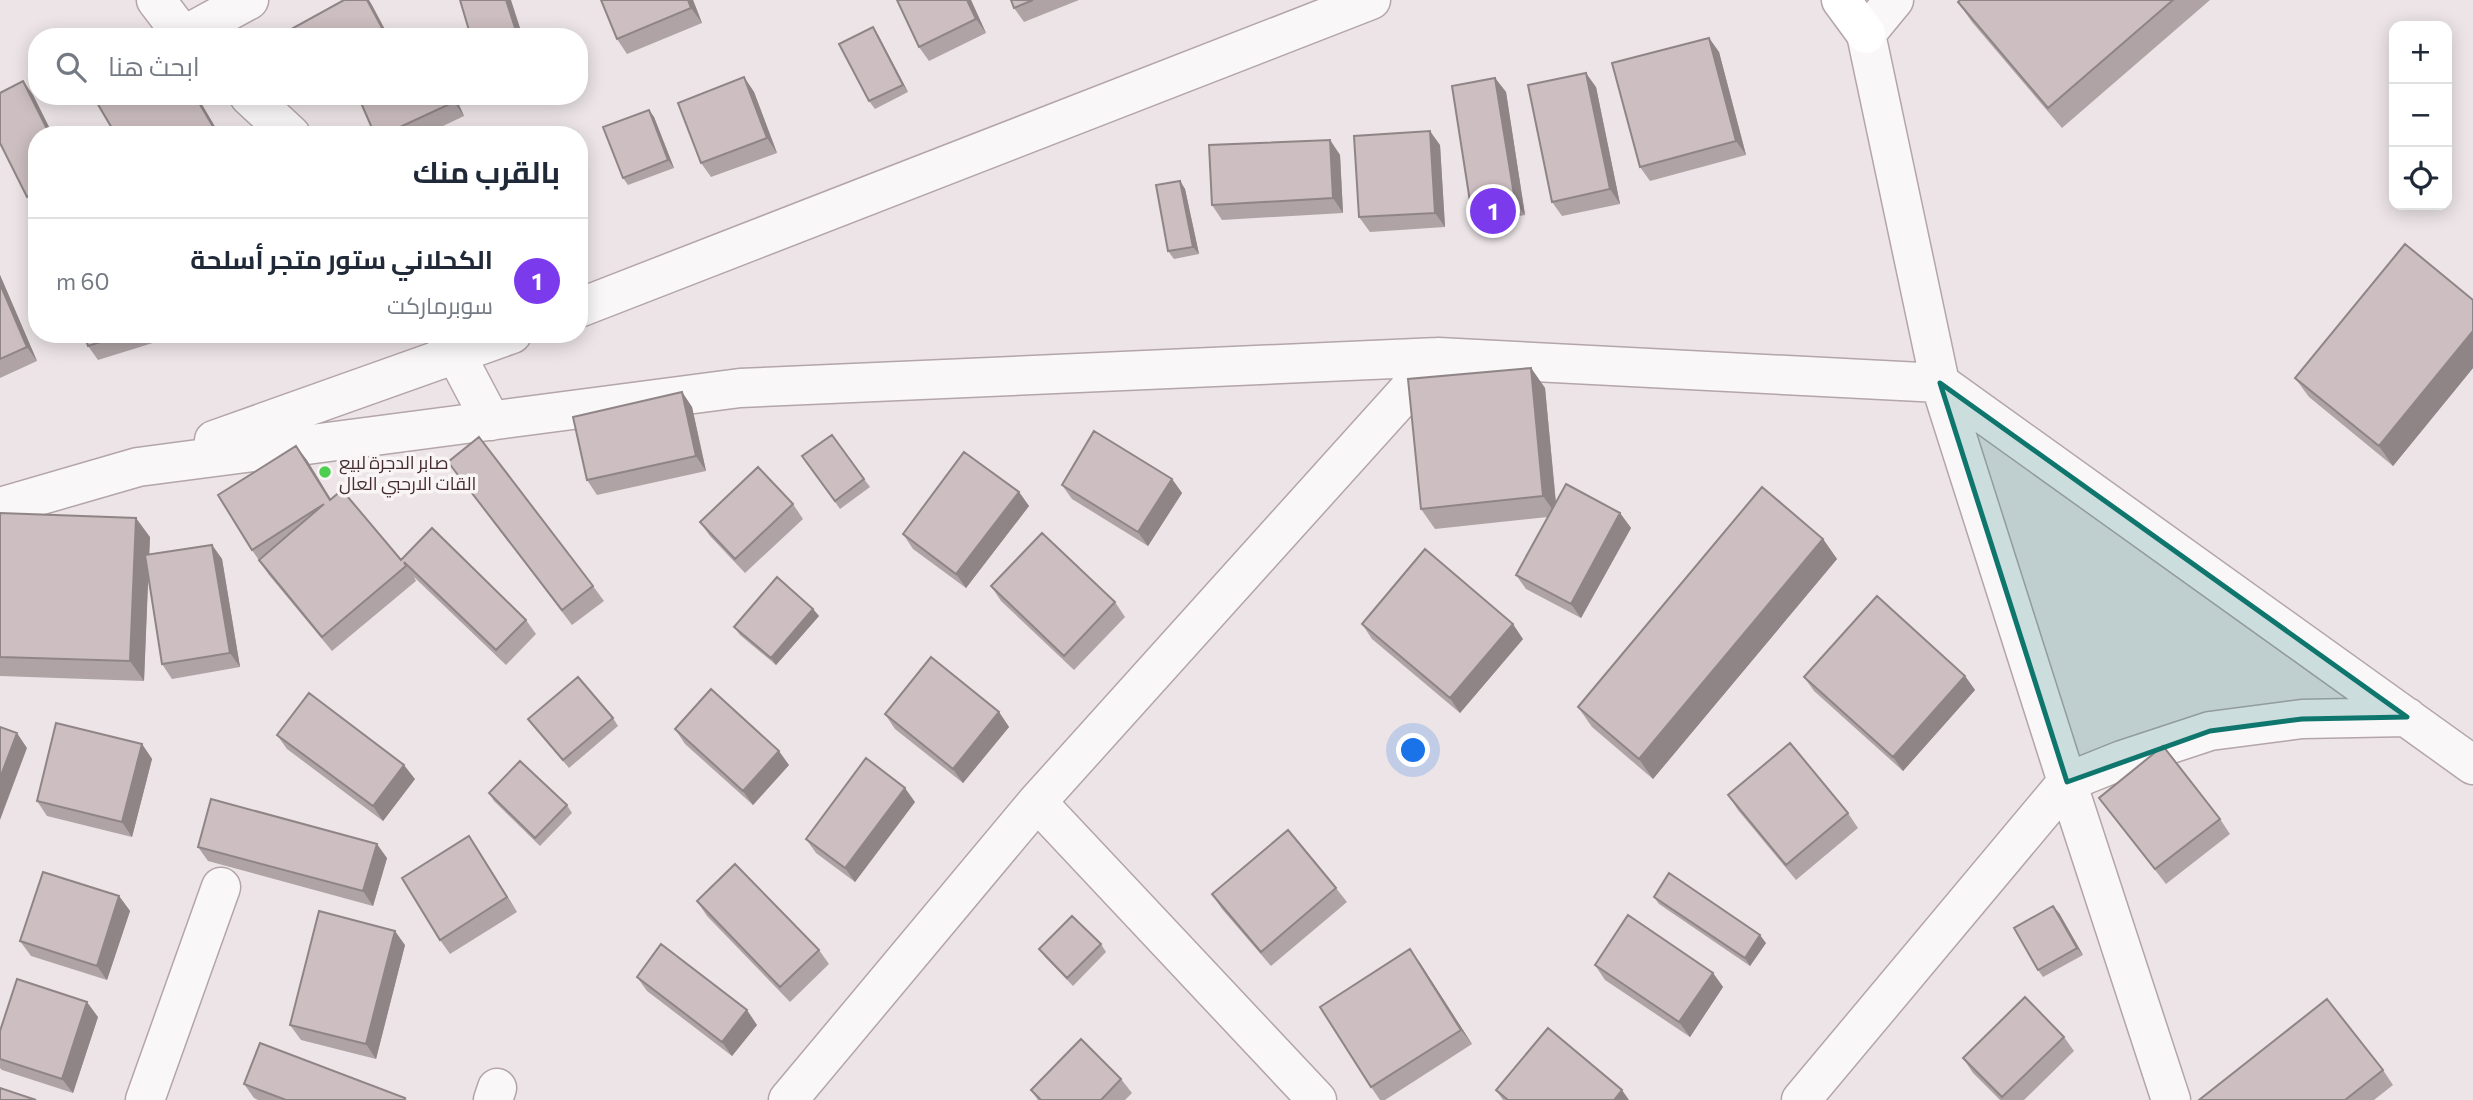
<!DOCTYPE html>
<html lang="ar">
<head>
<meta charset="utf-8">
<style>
	:root { --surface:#fff; --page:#f6f6f7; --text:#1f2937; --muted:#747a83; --line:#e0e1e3; --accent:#7c3aed }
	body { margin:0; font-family:Commissioner,Cairo,sans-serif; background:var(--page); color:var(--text); direction:rtl }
	.controls { position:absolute; right:21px; top:21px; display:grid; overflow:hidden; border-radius:14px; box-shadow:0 4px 18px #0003 }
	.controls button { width:63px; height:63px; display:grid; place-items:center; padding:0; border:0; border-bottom:2px solid var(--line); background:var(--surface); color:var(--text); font:35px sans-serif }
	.you { position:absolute; left:1414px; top:751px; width:24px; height:24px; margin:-18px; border:5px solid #fff; border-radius:50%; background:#1a73e8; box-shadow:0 0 0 10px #1a73e833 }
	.badge { display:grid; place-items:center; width:46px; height:46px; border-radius:50%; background:var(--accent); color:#fff; font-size:23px; font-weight:700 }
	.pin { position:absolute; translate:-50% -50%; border:4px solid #fff; box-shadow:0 2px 7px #0006 }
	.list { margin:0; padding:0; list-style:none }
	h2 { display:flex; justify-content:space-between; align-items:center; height:91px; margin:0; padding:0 28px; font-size:30px }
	h2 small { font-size:23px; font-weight:400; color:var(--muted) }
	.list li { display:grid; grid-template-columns:46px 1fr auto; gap:21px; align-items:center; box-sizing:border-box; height:126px; padding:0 28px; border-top:2px solid var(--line) }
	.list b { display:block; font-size:26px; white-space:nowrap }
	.list p { margin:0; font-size:23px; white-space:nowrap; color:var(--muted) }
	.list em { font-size:23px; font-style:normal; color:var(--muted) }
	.icon { flex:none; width:38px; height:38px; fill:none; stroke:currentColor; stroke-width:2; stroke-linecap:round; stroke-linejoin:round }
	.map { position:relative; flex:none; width:2473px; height:1100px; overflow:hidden; direction:ltr }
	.search { position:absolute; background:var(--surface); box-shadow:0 4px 18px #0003; left:28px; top:28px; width:560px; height:77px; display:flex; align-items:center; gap:18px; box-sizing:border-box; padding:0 24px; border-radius:28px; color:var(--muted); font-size:26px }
	.panel { position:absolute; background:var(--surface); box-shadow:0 4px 18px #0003; left:28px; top:126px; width:560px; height:217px; border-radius:28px; direction:rtl }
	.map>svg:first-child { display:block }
</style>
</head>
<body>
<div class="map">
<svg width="2473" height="1100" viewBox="0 0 2473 1100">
	<rect width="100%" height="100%" fill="#ece4e6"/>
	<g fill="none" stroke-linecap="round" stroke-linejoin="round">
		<g stroke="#b3a5a8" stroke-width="41">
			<path id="minor" d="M156,0L184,37
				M1894,0L1866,34L1940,383L2067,782L2171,1100
				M183,36L249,0
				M249,96L291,135
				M579,308L1371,0
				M445,334L491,421
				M214,440L512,334
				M0,507L138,467L740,388L1438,357L1940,383L2473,765
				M1037,802L1317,1100
				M145,1100L221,887
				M493,1100L497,1088
				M788,1100L1037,802L1438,357
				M1801,1100L2067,782L2122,760L2210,731L2302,719L2407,717"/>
		</g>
		<g stroke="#b3a5a8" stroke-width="41">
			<path id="secondary" d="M1841,0L1866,34"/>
		</g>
		<use href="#minor" stroke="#faf7f8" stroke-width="38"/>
		<use href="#secondary" stroke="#fff" stroke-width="38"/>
	</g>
	<path fill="#afa3a6" d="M601,0H693L702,23L627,54L617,39Z
		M971,0L986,33L929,61L919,47Z
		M1011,0H1079L1024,22L1014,8Z
		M1960,0H2210L2062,128L1972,22L1958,2Z
		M878,35L908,92L875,109L869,101Z
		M1709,38L1719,52L1746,155L1650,181L1640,167Z
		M744,77L754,92L777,153L711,177L701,163Z
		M1495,78L1506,92L1525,215L1482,223L1471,208Z
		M23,81L33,95L53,135H37V212L27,197Z
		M1596,87L1620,204L1562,216L1552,202Z
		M358,96H455L464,116L424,135H375Z
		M649,110L654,117L674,168L628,185L623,178Z
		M1330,140L1340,155L1343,213L1222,220L1212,205Z
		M1440,145L1445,227L1370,232L1359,217Z
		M1180,181L1185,189L1199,254L1174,259L1168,251Z
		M0,275L37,361L0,378Z
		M2473,300V368L2393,466L2309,397L2295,378Z
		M84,334H154L156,342L98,360L88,346Z
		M1531,368L1545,388L1556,502L1620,513L1631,528L1581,618L1526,589L1516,575L1548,517L1435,529L1421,509Z
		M682,392L692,407L706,471L597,495L587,480Z
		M832,435L870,487L840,509L802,456Z
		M296,446L330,499L401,560L526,620L536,634L506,665L414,577L416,581L332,651L269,575L252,550Z
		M448,462L593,586L604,601L572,625Z
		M1172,479L1182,493L1148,546L1072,499L1062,485Z
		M1019,492L1029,506L966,588L913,549L903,534Z
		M793,504L803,519L745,573L710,536L700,522Z
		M0,513L150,537L149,555L212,545L222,559L240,667L172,679L162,664L148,578L144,681L0,676Z
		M1823,539L1837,559L1653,779L1592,727L1578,707Z
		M991,586L1115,602L1125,617L1074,670L1001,601Z
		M813,609L819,616L776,665L740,635L734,627Z
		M1362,624L1523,639L1460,713L1372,639Z
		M1965,676L1975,690L1903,771L1814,691L1804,677Z
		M999,712L1009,727L963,783L895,729L885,714Z
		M613,718L618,726L569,768L528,719Z
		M675,729L789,765L753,805L685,744Z
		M277,735L415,779L383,821L287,749Z
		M142,744L152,759L132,837L47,816L37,801Z
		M489,793L567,805L572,813L540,846L494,801Z
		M1728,795L1848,813L1858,828L1796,880L1738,810Z
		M2099,798L2220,819L2230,834L2166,884Z
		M915,802L855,882L816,853L806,839Z
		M198,847L387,858L373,906L208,861Z
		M479,851L517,912L450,954L440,940Z
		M1336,888L1347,902L1271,966L1222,909L1212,894Z
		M119,896L130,911L107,980L31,956L20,941Z
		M1654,897L1766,943L1750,966L1659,904Z
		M697,901L819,950L829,964L790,1002L707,916Z
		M2059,913L2083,955L2043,977L2038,970Z
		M1101,944L1106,952L1073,986L1045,957L1039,949Z
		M405,945L376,1059L301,1040L290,1025Z
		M1420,963L1472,1044L1385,1100H1380L1371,1087Z
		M1595,965L1713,973L1723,987L1690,1037L1605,980Z
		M637,977L757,1025L732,1056L647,991Z
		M98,1017L73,1093L2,1070L0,1068V1031Z
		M2064,1037L2074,1051L2024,1100H2000L1973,1073L1963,1058Z
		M2383,1070L2393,1085L2374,1100H2199Z
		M1121,1079L1132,1093L1125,1100H1038L1031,1090Z
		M244,1084L405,1098L407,1100H258L254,1098Z
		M1496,1090L1629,1100H1503Z"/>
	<path fill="#8f8587" d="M367,0H369L372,5L389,37H387Z
		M506,0H511L523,37H518Z
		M688,0H693L702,23L691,8Z
		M967,0H971L986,33L976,19Z
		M873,27L878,35L908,92L903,85Z
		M1709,38L1719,52L1746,155L1736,141Z
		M1586,73L1596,87L1620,204L1610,189Z
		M744,77L754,92L777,153L767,138Z
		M1495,78L1506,92L1525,215L1515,201Z
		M23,81L33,95L53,135H50Z
		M195,96H197L220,135H218Z
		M451,96H455L464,116L454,102Z
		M649,110L654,117L674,168L668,160Z
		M1430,131L1440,145L1445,227L1435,213Z
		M1330,140L1340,155L1343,213L1333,198Z
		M1180,181L1185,189L1199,254L1193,247Z
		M0,275L37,361L27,347L0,284Z
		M2473,331V368L2393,466L2379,446Z
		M1531,368L1545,388L1557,516L1543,496Z
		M682,392L692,407L706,471L696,456Z
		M296,446L307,460L340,514L330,500Z
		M1172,479L1182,493L1148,546L1138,532Z
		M1019,492L1029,506L966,588L956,574Z
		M1620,513L1631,528L1581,618L1571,604Z
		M136,518L150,537L144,681L130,661Z
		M1823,539L1837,559L1653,779L1639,759Z
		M212,545L222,559L240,667L230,653Z
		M813,609L819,616L776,665L771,658Z
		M1513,624L1523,639L1460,713L1450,698Z
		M1965,676L1975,690L1903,771L1893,757Z
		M999,712L1009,727L963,783L953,769Z
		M17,733L27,748L0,820V778Z
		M142,744L152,759L132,837L122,822Z
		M779,751L789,765L753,805L743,791Z
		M404,765L415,779L383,821L373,806Z
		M905,788L915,802L855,882L845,868Z
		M469,836L479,851L517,912L507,897Z
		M377,844L387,858L373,906L363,891Z
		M119,896L130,911L107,980L97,966Z
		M2053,906L2059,913L2083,955L2077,948Z
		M395,931L405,945L376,1059L366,1044Z
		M1760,935L1766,943L1750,966L1745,958Z
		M1410,949L1420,963L1472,1044L1461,1030Z
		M1713,973L1723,987L1690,1037L1679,1022Z
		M87,1002L98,1017L73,1093L62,1079Z
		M747,1010L757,1025L732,1056L722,1042Z
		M1622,1090L1629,1100H1614Z"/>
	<path fill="#ccbec1" stroke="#8f8587" stroke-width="2" d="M344,0H367L387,37H287L284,33Z
		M460,0H506L518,37H471Z
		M601,0H688L691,8L617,39Z
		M897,0H967L976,19L919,47Z
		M1011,0H1033L1014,8Z
		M1960,0H2173L2048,108L1958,2Z
		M873,27L903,85L869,101L839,44Z
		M1709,38L1736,141L1640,167L1612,63Z
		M1586,73L1610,189L1552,202L1528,85Z
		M744,77L767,138L701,163L678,103Z
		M1495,78L1515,201L1471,208L1452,86Z
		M23,81L50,135H37V192L27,197L0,143V93Z
		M93,96H195L218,135H116Z
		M358,96H451L454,102L383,135H375Z
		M649,110L668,160L623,178L603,127Z
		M1430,131L1435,213L1359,217L1354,136Z
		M1330,140L1333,198L1212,205L1209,145Z
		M1180,181L1193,247L1168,251L1156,185Z
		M2405,244L2473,300V331L2379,446L2295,378Z
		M0,284L27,347L0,359Z
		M84,334H125L88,346Z
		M1531,368L1543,496L1421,509L1408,379Z
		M682,392L696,456L587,480L573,417Z
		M1094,431L1172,479L1138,532L1062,485Z
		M832,435L864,479L835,501L802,456Z
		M479,437L593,586L562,610L448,462Z
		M296,446L330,500L342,490L401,560L432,528L526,620L496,650L404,562L406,566L322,637L259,560L324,504L252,550L218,495Z
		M964,452L1019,492L956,574L903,534Z
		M758,467L793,504L735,559L700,522Z
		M1566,484L1620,513L1571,604L1516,575Z
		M1762,487L1823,539L1639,759L1578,707Z
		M0,513L136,518L130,661L0,657Z
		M1042,533L1115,602L1064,656L991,586Z
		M212,545L230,653L162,664L145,555Z
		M1425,549L1513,624L1450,698L1362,624Z
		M777,577L813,609L771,658L734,627Z
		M1877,596L1965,676L1893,757L1804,677Z
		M931,657L999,712L953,769L885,714Z
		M578,677L613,718L563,760L528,719Z
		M711,689L779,751L743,791L675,729Z
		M309,693L404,765L373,806L277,735Z
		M56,723L142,744L122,822L37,801Z
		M0,727L17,733L0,778Z
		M1790,743L1848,813L1786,865L1728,795Z
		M2163,746L2220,819L2155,869L2099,798Z
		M866,758L905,788L845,868L806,839Z
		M520,761L567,805L535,838L489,793Z
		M211,799L377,844L363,891L198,847Z
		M1288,830L1336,888L1261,952L1212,894Z
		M469,836L507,897L440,940L402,878Z
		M735,864L819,950L780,987L697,901Z
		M43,872L119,896L97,966L20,941Z
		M1669,873L1760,935L1745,958L1654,897Z
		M2053,906L2077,948L2038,970L2014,928Z
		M319,911L395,931L366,1044L290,1025Z
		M1628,915L1713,973L1679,1022L1595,965Z
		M1072,916L1101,944L1067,978L1039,949Z
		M661,944L747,1010L722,1042L637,977Z
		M1410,949L1461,1030L1371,1087L1320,1007Z
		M17,979L87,1002L62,1079L0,1059V1031Z
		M2025,997L2064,1037L2002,1097L1963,1058Z
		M2327,999L2383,1070L2345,1100H2199Z
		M1548,1028L1622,1090L1614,1100H1508L1496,1090Z
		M1081,1039L1121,1079L1101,1100H1041L1031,1090Z
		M260,1043L405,1098L404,1100H286L244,1084Z
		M0,1088L36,1100H0Z"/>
	<path fill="#0f766e" fill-opacity="0.2" stroke="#0f766e" stroke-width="5" stroke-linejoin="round" d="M1940,383L2407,717L2302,719L2210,731L2067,782Z"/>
	<circle fill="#4cce4f" stroke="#f9f4f5" stroke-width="2.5" cx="325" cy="472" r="7"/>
	<g text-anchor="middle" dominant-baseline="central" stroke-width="7" stroke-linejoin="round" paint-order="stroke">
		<g font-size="18" fill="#442c30" stroke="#f9f4f5" text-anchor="start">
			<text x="339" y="462">صابر الدجرة لبيع<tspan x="339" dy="21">القات الارحبي العال</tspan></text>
		</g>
	</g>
</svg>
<div class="controls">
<button>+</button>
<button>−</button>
<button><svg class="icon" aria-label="locate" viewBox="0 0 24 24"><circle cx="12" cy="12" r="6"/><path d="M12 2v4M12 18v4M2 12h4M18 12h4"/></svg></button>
</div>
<div class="you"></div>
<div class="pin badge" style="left:1493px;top:211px">1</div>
<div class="search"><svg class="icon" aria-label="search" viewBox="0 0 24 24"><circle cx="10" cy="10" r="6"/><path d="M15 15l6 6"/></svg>ابحث هنا</div>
<section class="panel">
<h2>بالقرب منك<small></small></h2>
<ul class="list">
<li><span class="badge">1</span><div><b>الكحلاني ستور متجر أسلحة</b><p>سوبرماركت</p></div><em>60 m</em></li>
</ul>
</section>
</div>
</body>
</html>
